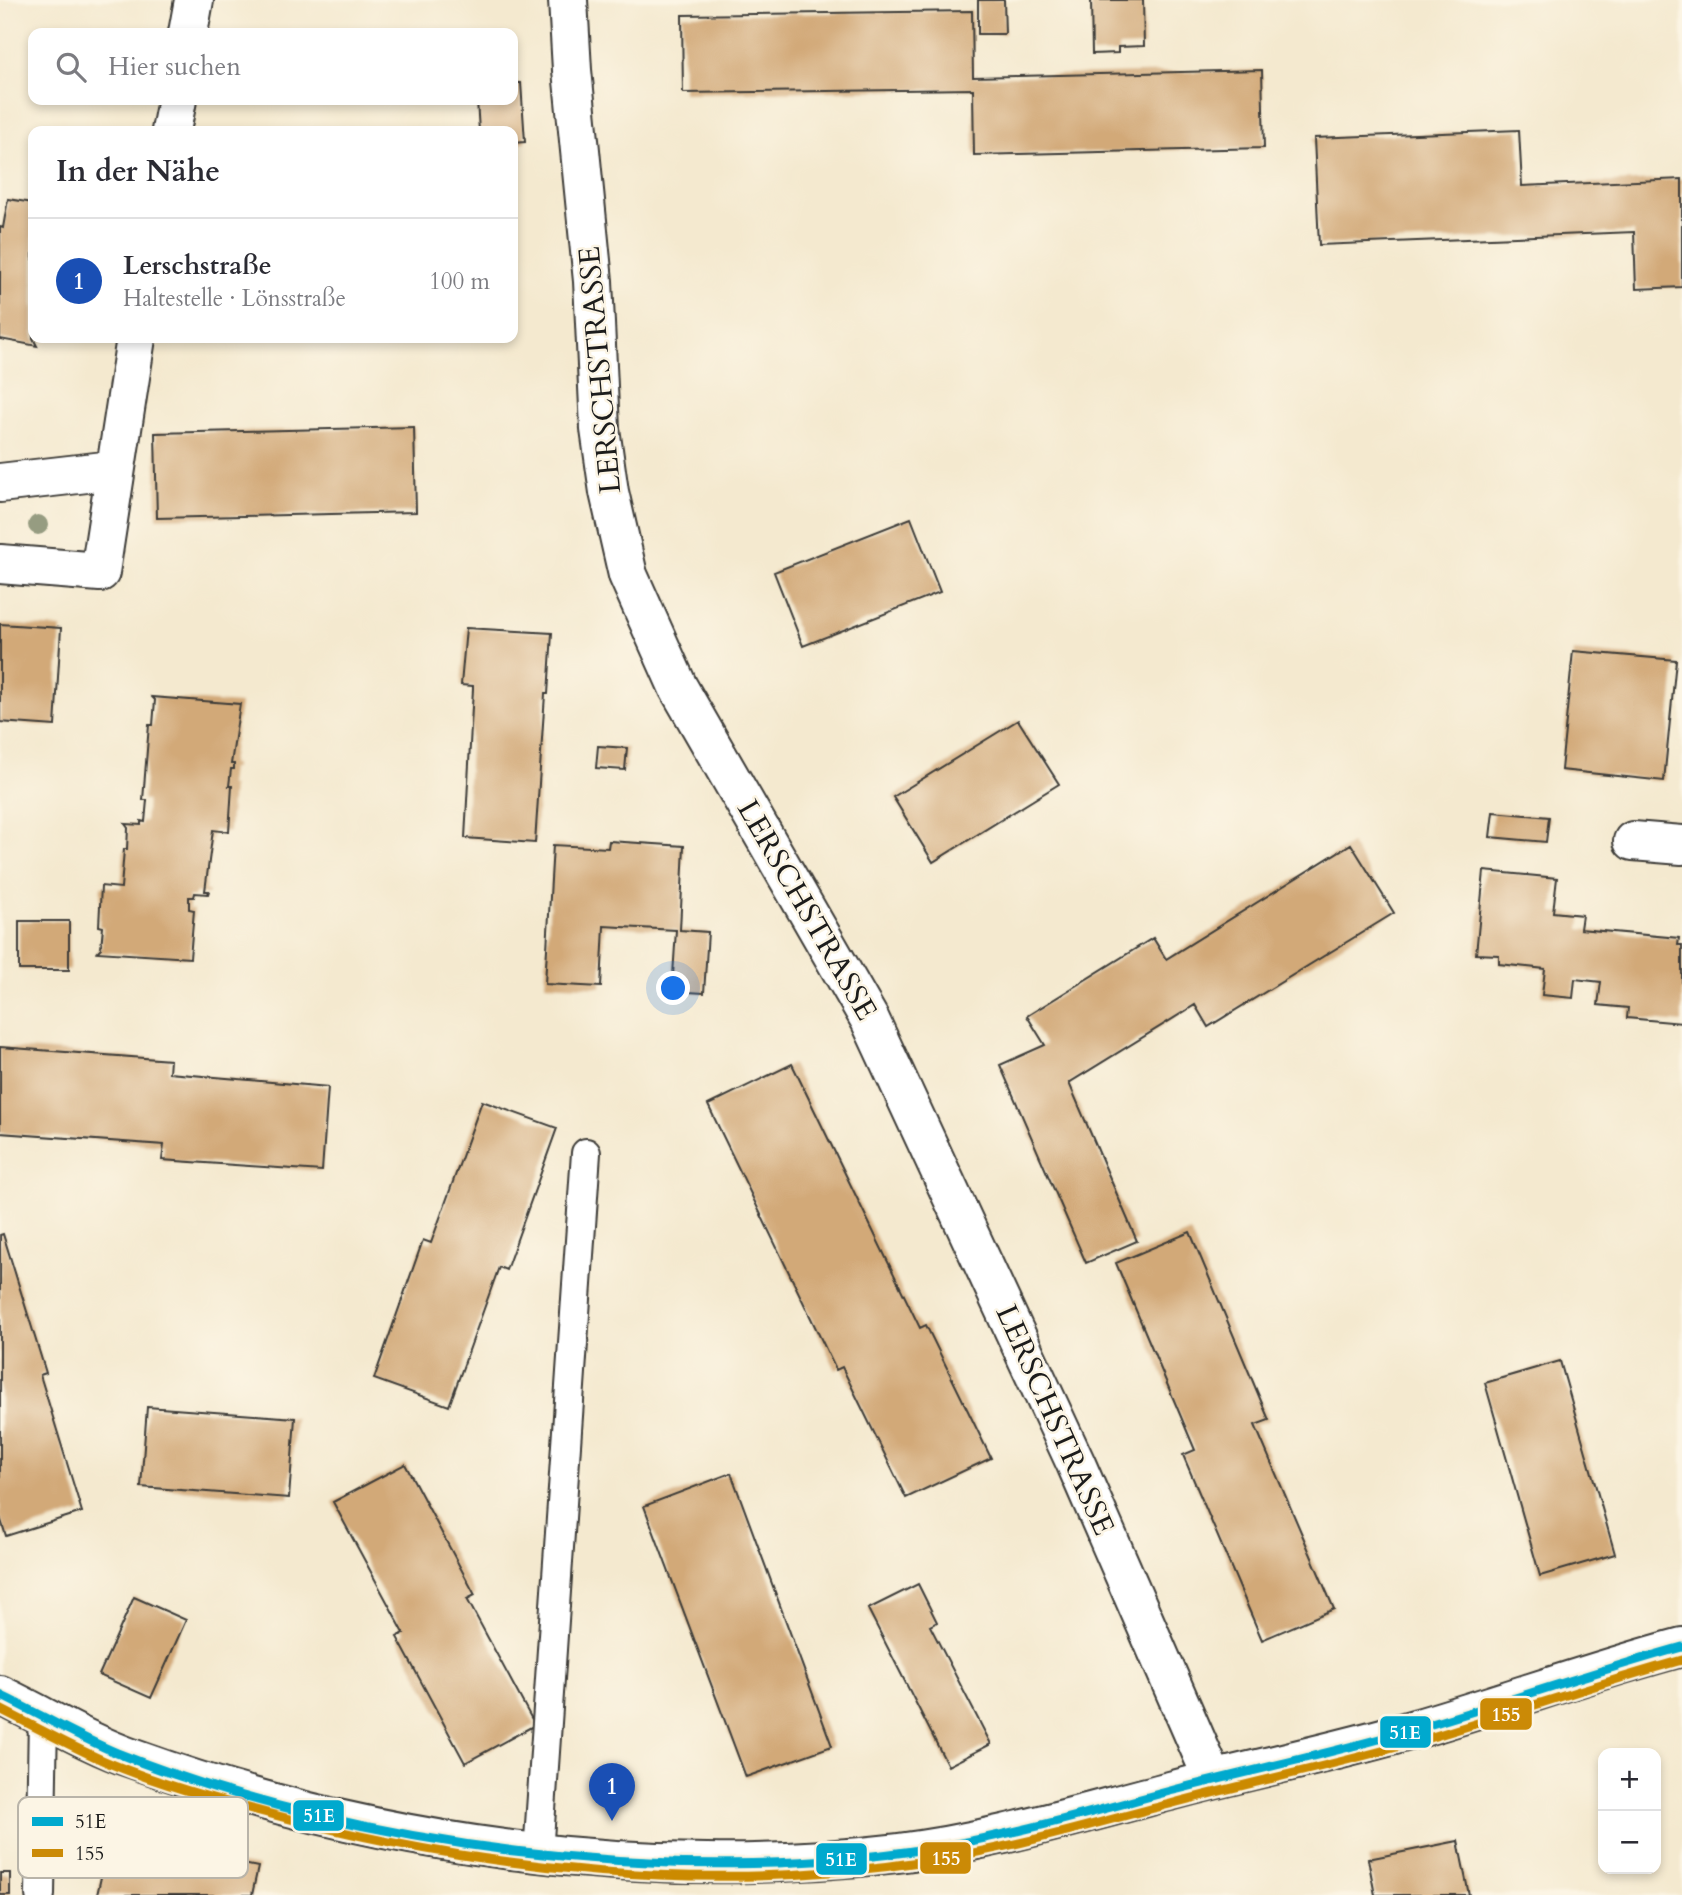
<!DOCTYPE html>
<html lang="de">
<head>
<meta charset="utf-8">
<style>
	:root { --surface:#fff; --page:#f2f2f3; --text:#2b2b33; --muted:#7c7c81; --line:#e1e1e2; --accent:#d1495b }
	body { margin:0; font-family:Cardo,serif; background:var(--page); color:var(--text) }
	.controls { position:absolute; right:21px; bottom:21px; display:grid; overflow:hidden; border-radius:14px; box-shadow:0 4px 10px #0003 }
	.controls button { width:63px; height:63px; display:grid; place-items:center; padding:0; border:0; border-bottom:2px solid var(--line); background:var(--surface); color:var(--text); font:35px sans-serif }
	.you { position:absolute; left:674px; top:989px; width:24px; height:24px; margin:-18px; border:5px solid #fff; border-radius:50%; background:#1a73e8; box-shadow:0 0 0 10px #1a73e833 }
	.badge { display:grid; place-items:center; width:46px; height:46px; border-radius:50%; background:var(--accent); color:#fff; font-size:23px; font-weight:700 }
	.pin { position:absolute; translate:-50% -58px; filter:drop-shadow(0 2px 4px #0008) }
	.pin::after { content:''; position:absolute; top:37px; width:24px; height:21px; background:inherit; clip-path:polygon(0 0,100% 0,50% 100%) }
	.list { margin:0; padding:0; list-style:none }
	h2 { display:flex; justify-content:space-between; align-items:center; height:91px; margin:0; padding:0 28px; font-size:30px }
	h2 small { font-size:23px; font-weight:400; color:var(--muted) }
	.list li { display:grid; grid-template-columns:46px 1fr auto; gap:21px; align-items:center; box-sizing:border-box; height:126px; padding:0 28px; border-top:2px solid var(--line) }
	.list b { display:block; font-size:26px; white-space:nowrap }
	.list p { margin:0; font-size:23px; white-space:nowrap; color:var(--muted) }
	.list em { font-size:23px; font-style:normal; color:var(--muted) }
	.icon { flex:none; width:38px; height:38px; fill:none; stroke:currentColor; stroke-width:2; stroke-linecap:round; stroke-linejoin:round }
	.map { position:relative; flex:none; width:1682px; height:1895px; overflow:hidden }
	.search { position:absolute; background:var(--surface); box-shadow:0 4px 10px #0003; left:28px; top:28px; width:490px; height:77px; display:flex; align-items:center; gap:18px; box-sizing:border-box; padding:0 24px; border-radius:14px; color:var(--muted); font-size:26px }
	.panel { position:absolute; background:var(--surface); box-shadow:0 4px 10px #0003; left:28px; top:126px; width:490px; height:217px; border-radius:14px }
	.map>svg:first-child { display:block }
</style>
</head>
<body>
<div class="map">
<svg width="1682" height="1895" viewBox="0 0 1682 1895">
	<rect width="100%" height="100%" fill="#fcf5e5"/>
	<filter id="ink" filterUnits="userSpaceOnUse"><feTurbulence type="fractalNoise" baseFrequency=".0143" numOctaves="2"/><feDisplacementMap in="SourceGraphic" scale="14" xChannelSelector="R" yChannelSelector="G"/><feConvolveMatrix kernelMatrix="1 2 1 2 8 2 1 2 1" color-interpolation-filters="sRGB"/></filter>
	<filter id="wash" filterUnits="userSpaceOnUse"><feTurbulence type="fractalNoise" baseFrequency=".00686" numOctaves="4" result="noise"/><feDisplacementMap in="SourceGraphic" scale="28" xChannelSelector="R" yChannelSelector="G"/><feGaussianBlur stdDeviation="1.57" result="paint"/><feColorMatrix in="noise" values="0 0 0 0 0 0 0 0 0 0 0 0 0 0 0 0 0 1.4 0 .05"/><feComposite in="paint" operator="in"/></filter>
	<g filter="url(#wash)">
		<rect width="100%" height="100%" fill="#f4e9cf"/>
		<g id="blocks">
			<path fill="#d2a978" d="M978,0H1004L1005,34H978Z
				M1091,0H1143L1144,46L1118,47V53L1092,54Z
				M972,11L973,77L1262,70L1264,148L974,155L973,89L683,93L682,15Z
				M513,83H521L525,142L513,143V131H479L477,100H513Z
				M1519,130L1522,186L1682,179V287L1636,289L1634,232L1319,245L1314,138Z
				M8,199L33,203V338L37,346L0,339V227L3,228Z
				M414,427L416,512L157,518L155,433Z
				M911,518L940,592L803,646L774,572Z
				M0,624L61,628L55,726L0,722Z
				M466,628L552,633L548,694H545L535,843L465,838L473,689V686L461,685Z
				M1573,651L1676,660L1664,781L1561,770Z
				M152,697L240,704L231,764H234V769H231L229,786H232L229,832L213,830L205,891H209L208,894L195,893L194,897H189V909L194,910L190,958L97,952L101,948L103,927L99,926L101,886L121,888L124,849H127L128,828L125,824L141,825V821L145,822L147,800H143L149,725H153L155,700Z
				M1018,720L1059,784L933,862L893,797Z
				M598,746L627,748L625,770L596,768Z
				M1493,812L1549,817L1546,842L1490,837Z
				M609,841L684,846L680,930L708,932L704,993L672,991L676,930L604,926L601,987L545,984L553,845L608,848Z
				M1351,844L1394,913L1208,1027L1195,1005L1069,1083L1137,1241L1086,1263L1000,1065L1045,1045L1027,1016L1153,938L1166,959Z
				M1484,871L1557,878L1553,912L1582,915L1580,929L1679,938L1678,945H1682V1023L1627,1018L1628,1008L1598,1005L1601,982L1575,979L1573,998L1542,995L1545,969L1499,964V955L1476,954Z
				M19,921H69V970H19Z
				M0,1047L170,1060L169,1073L328,1087L322,1171L162,1160L164,1145L0,1133Z
				M792,1064L920,1328L926,1325L991,1458L906,1498L842,1367L836,1370L708,1105Z
				M482,1101L557,1128L506,1270L499,1267L449,1406L374,1379L423,1240L431,1243Z
				M1190,1232L1269,1420L1255,1425L1334,1609L1262,1640L1183,1455L1195,1450L1116,1263Z
				M3,1234L46,1373L40,1375L82,1512L6,1536L0,1517V1235Z
				M1560,1361L1615,1554L1540,1576L1485,1383Z
				M147,1407L295,1418L289,1498L141,1487Z
				M405,1464L475,1595L467,1599L535,1725L465,1763L397,1637L404,1633L333,1502Z
				M731,1473L832,1746L746,1777L644,1506Z
				M918,1584L937,1622L930,1626L991,1744L948,1766L868,1609Z
				M134,1597L186,1620L151,1698L99,1675Z
				M110,1837L258,1867L252,1895H97Z
				M1458,1841L1469,1895H1375L1368,1859Z
				M0,1873H10V1895H0Z"/>
		</g>
	</g>
	<g filter="url(#ink)">
		<use href="#blocks" fill-opacity="0" stroke="#3c3b37" stroke-width="2"/>
		<g fill="none" stroke-linecap="round" stroke-linejoin="round">
			<g stroke="#3c3b37" stroke-width="32">
				<path id="lane" d="M538,1854L586,1153
					M40,1895L43,1716"/>
			</g>
			<g stroke="#3c3b37" stroke-width="42">
				<path id="street" d="M568,0L572,70L593,281L600,429L609,492L628,575L678,687L870,1020L1076,1464L1213,1779
					M188,33L194,0
					M171,131L177,100
					M0,483L113,470
					M0,564L100,572L136,338
					M1633,841L1682,845
					M0,1695C44,1716 88,1743 134,1759C376,1846 641,1883 898,1853C990,1842 1080,1814 1170,1791C1251,1769 1334,1753 1415,1729C1504,1703 1592,1671 1682,1647"/>
			</g>
			<use href="#lane" stroke="#fff" stroke-width="28"/>
			<use href="#street" stroke="#fff" stroke-width="38"/>
			<g stroke="#fcf5e5" stroke-width="14">
				<path id="bus-1" d="M0,1695C39,1714 77,1736 117,1753C355,1848 680,1889 932,1848C1013,1835 1091,1812 1170,1791C1251,1770 1334,1753 1415,1729C1504,1703 1592,1672 1682,1647"/>
			</g>
			<g stroke="#fcf5e5" stroke-width="14">
				<path id="bus-2" d="M0,1709C36,1727 72,1747 109,1763C160,1784 214,1799 267,1813C481,1871 713,1895 933,1860C1013,1848 1091,1824 1170,1804C1252,1782 1334,1765 1415,1742C1505,1716 1592,1685 1682,1660"/>
			</g>
			<use href="#bus-1" stroke="#00a9ce" stroke-width="9"/>
			<use href="#bus-2" stroke="#cb8a06" stroke-width="9"/>
		</g>
		<circle fill="#969c81" cx="38" cy="525" r="10"/>
	</g>
	<g text-anchor="middle" dominant-baseline="central" stroke-width="5" stroke-linejoin="round" paint-order="stroke">
		<g font-size="30" fill="#1c1c1c" stroke="#fcf5e5">
			<text transform="translate(600 370) rotate(-95)">LERSCHSTRASSE</text>
			<text transform="translate(807 910) rotate(60)">LERSCHSTRASSE</text>
			<text transform="translate(1055 1420) rotate(66)">LERSCHSTRASSE</text>
		</g>
	</g>
	<rect x="18" y="1797" width="230" height="81" rx="10" fill="#fcf5e5" stroke="#b9b4a9" stroke-width="2"/>
	<rect x="32" y="1817" width="31" height="9" fill="#00a9ce"/>
	<rect x="32" y="1849" width="31" height="8" fill="#cb8a06"/>
	<g font-size="19" fill="#1c1c1c">
		<text x="75" y="1828">51E</text>
		<text x="75" y="1860">155</text>
	</g>
	<g stroke="#fcf5e5" stroke-width="2.5">
		<rect x="1479" y="1697" width="54" height="34" rx="7" fill="#cb8a06"/>
		<rect x="1379" y="1715" width="53" height="34" rx="7" fill="#00a9ce"/>
		<rect x="292" y="1799" width="53" height="33" rx="7" fill="#00a9ce"/>
		<rect x="919" y="1841" width="53" height="34" rx="7" fill="#cb8a06"/>
		<rect x="815" y="1842" width="53" height="34" rx="7" fill="#00a9ce"/>
	</g>
	<g font-size="19" text-anchor="middle" font-weight="bold" fill="#fff">
		<text x="1506" y="1721">155</text>
		<text x="1405" y="1739">51E</text>
		<text x="319" y="1822">51E</text>
		<text x="946" y="1865">155</text>
		<text x="841" y="1866">51E</text>
	</g>
</svg>
<div class="controls">
<button>+</button>
<button>−</button>
</div>
<div class="you"></div>
<div class="pin badge" style="left:612px;top:1821px;background:#1a4fb4">1</div>
<div class="search"><svg class="icon" aria-label="search" viewBox="0 0 24 24"><circle cx="10" cy="10" r="6"/><path d="M15 15l6 6"/></svg>Hier suchen</div>
<section class="panel">
<h2>In der Nähe<small></small></h2>
<ul class="list">
<li><span class="badge" style="background:#1a4fb4">1</span><div><b>Lerschstraße</b><p>Haltestelle · Lönsstraße</p></div><em>100 m</em></li>
</ul>
</section>
</div>
</body>
</html>
